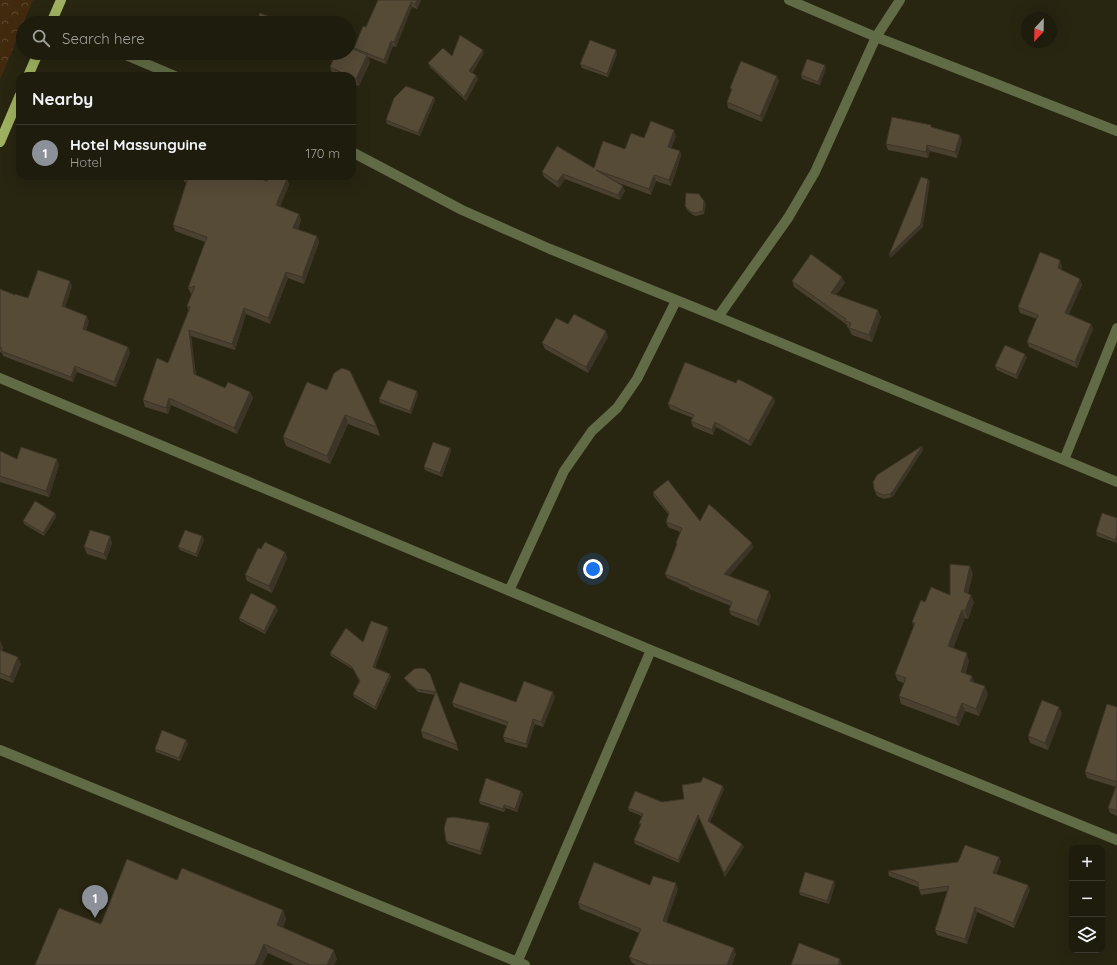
<!DOCTYPE html>
<html lang="en">
<head>
<meta charset="utf-8">
<style>
	:root { --surface:#1e1c0d; --page:#2b291b; --text:#f1f3f6; --muted:#a1a19d; --line:#3c3a2e; --accent:#8c9099 }
	body { margin:0; font-family:Quicksand,sans-serif; background:var(--page); color:var(--text) }
	.controls { position:absolute; right:12px; bottom:12px; display:grid; overflow:hidden; border-radius:8px; box-shadow:0 4px 16px #0002 }
	.controls button { width:36px; height:36px; display:grid; place-items:center; padding:0; border:0; border-bottom:1px solid var(--line); background:var(--surface); color:var(--text); font:20px sans-serif }
	.compass { position:absolute; left:1021px; top:12px; width:36px; height:36px; border-radius:50%; background:var(--surface); box-shadow:0 4px 16px #0002; rotate:202deg }
	.you { position:absolute; left:593px; top:569px; width:14px; height:14px; margin:-10px; border:3px solid #fff; border-radius:50%; background:#1a73e8; box-shadow:0 0 0 6px #1a73e833 }
	.badge { display:grid; place-items:center; width:26px; height:26px; border-radius:50%; background:var(--accent); color:#fff; font-size:13px; font-weight:700 }
	.pin { position:absolute; translate:-50% -33px; filter:drop-shadow(0 1px 2px #0008) }
	.pin::after { content:''; position:absolute; top:21px; width:14px; height:12px; background:inherit; clip-path:polygon(0 0,100% 0,50% 100%) }
	.list { margin:0; padding:0; list-style:none }
	h2 { display:flex; justify-content:space-between; align-items:center; height:52px; margin:0; padding:0 16px; font-size:17px }
	h2 small { font-size:13px; font-weight:400; color:var(--muted) }
	.list li { display:grid; grid-template-columns:26px 1fr auto; gap:12px; align-items:center; box-sizing:border-box; height:56px; padding:0 16px; border-top:1px solid var(--line) }
	.list b { display:block; font-size:15px; white-space:nowrap }
	.list p { margin:0; font-size:13px; white-space:nowrap; color:var(--muted) }
	.list em { font-size:13px; font-style:normal; color:var(--muted) }
	.icon { flex:none; width:22px; height:22px; fill:none; stroke:currentColor; stroke-width:2; stroke-linecap:round; stroke-linejoin:round }
	.map { position:relative; flex:none; width:1117px; height:965px; overflow:hidden }
	.search { position:absolute; background:var(--surface); box-shadow:0 4px 16px #0002; left:16px; top:16px; width:340px; height:44px; display:flex; align-items:center; gap:10px; box-sizing:border-box; padding:0 14px; border-radius:22px; color:var(--muted); font-size:15px }
	.panel { position:absolute; background:var(--surface); box-shadow:0 4px 16px #0002; left:16px; top:72px; width:340px; height:108px; border-radius:12px }
	.map>svg:first-child { display:block }
</style>
</head>
<body>
<div class="map">
<svg width="1117" height="965" viewBox="0 0 1117 965">
	<defs>
		<pattern id="park-crowns" width="20" height="18" patternUnits="userSpaceOnUse"><rect width="20" height="18" fill="#422a0f"/><path d="M2 6a3 3 0 1 1 6 0M12 15a3 3 0 1 1 6 0" fill="none" stroke="#5d4931"/></pattern>
	</defs>
	<rect width="100%" height="100%" fill="#282511"/>
	<path fill="url(#park-crowns)" d="M0,0H33L0,80Z"/>
	<g fill="none" stroke-linecap="round" stroke-linejoin="round">
		<path stroke="#616b45" stroke-width="10" d="M789,0L876,37L1117,131
			M121,53L175,76
			M352,152L462,210L550,249L718,317L1117,482
			M718,317L788,218L815,172L876,37L900,0
			M0,378L651,650L1117,840
			M1064,460L1117,328
			M509,591L564,471L592,431L617,408L637,379L676,301
			M0,750L525,965
			M516,965L651,650"/>
		<path stroke="#9db160" stroke-width="10" d="M51,23L61,0
			M28,76L38,53
			M0,142L20,95"/>
	</g>
	<path fill="#4a402f" d="M378,0H421L417,9L412,7L396,47L393,46L386,64L368,57L370,62L359,86L352,83V76H337L332,74L330,67L355,49L354,48L366,27Z
		M484,53L472,73L476,75L478,79L466,101L430,67L428,63L452,56Z
		M617,54L608,77L582,68L580,64Z
		M826,68L820,85L802,79L801,75Z
		M779,81L762,122L728,108L727,102L731,91L730,88Z
		M434,97L435,100L420,136L387,124L386,120Z
		M932,127L962,141L957,158L930,151L928,158L888,150L886,144Z
		M676,136L671,148L680,151L681,156L671,186L656,181L651,195L616,182L625,191L620,200L565,179L559,188L544,177L542,172L594,168L644,138Z
		M182,176H253L267,181L287,179L289,185L280,206L299,214L301,220L298,229L317,236L319,242L304,284L288,278L270,324L246,314L235,350L191,336L196,375L225,388L250,392L253,398L237,434L171,405L168,414L145,407L143,400L168,363L189,312L187,306L192,294H191L188,288L205,242L175,231L173,225L186,183L184,181Z
		M704,201L706,204L704,214L696,216L693,215L687,210L685,206Z
		M1062,266L1061,270L1080,279L1082,285L1069,314L1091,324L1093,329L1077,368L1029,347L1027,342L1037,319L1020,313L1018,307Z
		M792,281L845,283L836,295L881,317L872,342L852,335L849,329L848,328L846,324L794,287Z
		M72,286L65,307L89,321L86,331L128,347L130,353L116,387L77,372L73,382L3,356L2,353L0,352V289L15,295L28,298Z
		M568,324L608,337L588,373L545,349L542,343Z
		M1027,357L1017,379L997,370L995,366Z
		M736,383L773,397L775,402L751,446L716,427L713,435L693,427L691,421L693,418L670,409L668,404Z
		M327,390L377,427L380,436L348,424L330,464L286,446L283,437Z
		M417,391L418,395L411,414L380,403L379,399Z
		M922,446L923,450L894,495L892,497L884,499L877,496L875,492L874,489Z
		M450,448L451,451L442,477L425,470L424,467Z
		M0,451L17,459L59,465L49,497L0,482Z
		M653,492L700,521L753,548L729,576L771,596L759,626L731,615L729,610L731,606L689,589V588L667,578L665,574L677,546L676,543L680,532L668,527L666,522L669,515L654,497Z
		M55,513L56,517L44,536L24,524L23,521Z
		M1117,518V543L1097,536L1096,532Z
		M110,536L112,543L106,560L87,554L84,547Z
		M204,540L197,557L180,550L178,547Z
		M261,549L285,552L287,558L272,593L247,581L245,575Z
		M973,574L968,593L974,602L968,619L965,618L953,648L969,661L965,674L988,694L979,716L965,711L959,726L901,704L899,696L904,683L898,681L895,674L914,626L912,622L950,595Z
		M278,610L265,634L240,621L239,618Z
		M389,630L375,668L391,677L376,710L354,697L353,694L359,681L354,670L331,656L330,653L363,642Z
		M0,641L3,648L2,651L21,664L13,683L0,678Z
		M430,674L459,751L423,738L421,731L435,695L418,692L406,681L404,678Z
		M555,697L543,727L535,724L527,748L505,742L503,737L507,726L454,707L452,703L516,702Z
		M1117,707V816L1110,813L1108,808L1116,787L1087,778L1085,772Z
		M1062,713L1048,750L1030,743L1028,736Z
		M186,740L188,744L180,761L156,752L155,749Z
		M724,789L710,822L744,847L725,877L699,818L679,863L635,844L634,840L640,826L639,823L642,816L629,811L628,808L684,799Z
		M521,791L523,794L517,812L506,808L504,812L480,804L479,801Z
		M490,826L481,855L448,844L446,841Z
		M999,857L1001,862L996,874L1028,885L1030,890L1014,928L977,912L967,944L937,935L935,930L947,891L921,895L918,887L889,876L888,871Z
		M177,880L283,910L286,919L283,927L337,959L334,965H294L268,953L262,965H35L101,924Z
		M834,881L835,885L829,904L800,895L799,892Z
		M678,889L666,922L736,954L732,965H636L632,963L629,957L639,933L580,909L578,903Z"/>
	<path fill="#3c3426" d="M417,0H421L417,9L415,4Z
		M411,2L412,7L396,47L394,42Z
		M391,41L393,46L386,64L384,60Z
		M483,50L484,53L470,75L469,71Z
		M616,50L617,54L608,77L607,74Z
		M367,55L370,62L359,86L356,79Z
		M825,65L826,68L820,85L818,82Z
		M476,75L478,79L466,101L464,97Z
		M777,76L779,81L762,122L760,116Z
		M434,97L435,100L420,136L418,133Z
		M674,130L676,136L670,152L668,147Z
		M960,135L962,141L957,158L955,152Z
		M927,145L930,151L928,158L926,152Z
		M680,151L681,156L671,186L669,180Z
		M563,174L565,179L559,188L557,182Z
		M654,175L656,181L651,195L649,189Z
		M287,179L289,185L278,211L276,205Z
		M928,179L930,182L923,227L891,258L889,255Z
		M623,186L625,191L620,200L618,195Z
		M704,201L706,204L704,214L703,211Z
		M299,214L301,220L295,234L293,228Z
		M317,236L319,242L304,284L302,277Z
		M1060,260L1062,266L1060,274L1058,268Z
		M286,272L288,278L270,324L268,318Z
		M842,277L845,283L833,299L831,293Z
		M1080,279L1082,285L1067,318L1065,313Z
		M70,281L72,286L64,311L62,306Z
		M244,308L246,314L235,350L232,344Z
		M878,310L881,317L872,342L869,335Z
		M87,316L89,321L84,335L83,329Z
		M1091,324L1093,329L1077,368L1075,362Z
		M189,330L191,336L196,380L194,374Z
		M606,331L608,337L588,373L586,367Z
		M128,347L130,353L116,387L114,382Z
		M1025,354L1027,357L1017,379L1016,375Z
		M75,366L77,372L73,382L71,377Z
		M417,391L418,395L411,414L410,411Z
		M250,392L253,398L237,434L234,428Z
		M773,397L775,402L751,446L749,441Z
		M169,398L171,405L168,414L166,408Z
		M345,415L348,424L330,464L327,456Z
		M715,422L716,427L713,435L712,430Z
		M922,446L923,450L894,495L892,497L890,494Z
		M450,448L451,451L442,477L440,473Z
		M57,459L59,465L49,497L46,491Z
		M55,513L56,517L44,536L43,533Z
		M1117,535V543L1115,540Z
		M110,536L112,543L106,560L104,554Z
		M202,536L204,540L197,557L196,554Z
		M752,543L753,548L726,579L724,574Z
		M285,552L287,558L272,593L269,586Z
		M970,566L973,574L966,599L964,592Z
		M769,591L771,596L759,626L757,621Z
		M971,595L974,602L968,619L965,611Z
		M276,606L278,610L265,634L264,631Z
		M962,610L965,618L951,654L948,646Z
		M388,627L389,630L374,670L373,667Z
		M0,641L3,648L0,655Z
		M967,653L969,661L964,680L961,672Z
		M18,657L21,664L13,683L10,677Z
		M390,674L391,677L376,710L375,707Z
		M972,676L975,684L970,681Z
		M985,686L988,694L979,716L976,709Z
		M553,692L555,697L543,727L541,722Z
		M962,703L965,711L959,726L956,718Z
		M1059,707L1062,713L1048,750L1045,743Z
		M533,719L535,724L527,748L526,744Z
		M186,740L188,744L180,761L179,758Z
		M723,786L724,789L709,824L708,821Z
		M521,791L523,794L517,812L515,809Z
		M504,805L506,808L504,812L503,809Z
		M698,815L699,818L679,863L678,860Z
		M489,823L490,826L481,855L480,851Z
		M742,844L744,847L725,877L724,873Z
		M999,857L1001,862L995,878L993,873Z
		M834,881L835,885L829,904L827,901Z
		M676,883L678,889L665,927L663,921Z
		M1028,885L1030,890L1014,928L1013,923Z
		M975,907L977,912L967,944L965,939Z
		M283,910L286,919L280,933L277,925Z
		M264,944L268,953L262,965H255Z
		M734,948L736,954L732,965H727Z
		M334,950L337,959L334,965H327Z
		M840,959L842,965H838Z"/>
	<path fill="#564b37" stroke="#3c3426" d="M378,0H417L415,4L411,2L394,42L391,41L384,60L354,48L363,26L366,27Z
		M260,13L285,23H256Z
		M460,35L483,50L469,71L476,75L464,97L428,63L443,48L452,56Z
		M590,40L616,50L607,74L580,64Z
		M349,47L367,55L356,79L352,77V76H349L330,67L336,53H349Z
		M807,59L825,65L818,82L801,75Z
		M741,61L777,76L760,116L727,102L732,89L730,88Z
		M406,86L434,97L418,133L386,120L394,98Z
		M892,117L931,125V127L960,135L955,152L927,145L926,152L886,144Z
		M651,121L674,130L668,147L680,151L669,180L654,175L649,189L596,170L623,186L618,195L563,174L557,182L542,172L557,146L594,168L603,141L625,149L631,133L644,138Z
		M184,176H253L267,181L269,176H281L287,179L276,205L299,214L293,228L317,236L302,277L286,272L268,318L244,308L232,344L189,330L194,374L225,388L228,382L250,392L234,428L169,398L166,408L143,400L157,358L168,363L190,307L187,306L195,286L188,288L207,237L173,225L188,178Z
		M921,177L928,179L921,224L889,255Z
		M686,193L699,194L704,201L703,211L695,213L691,212L685,206Z
		M1040,252L1060,260L1058,268L1080,279L1065,313L1091,324L1075,362L1027,342L1038,315L1018,307Z
		M811,254L842,277L831,293L878,310L869,335L849,328L851,323L845,321L846,319L792,281Z
		M38,270L70,281L62,306L87,316L83,329L128,347L114,382L75,366L71,377L1,351L2,348L0,347V289L15,295V294L28,298Z
		M574,314L606,331L586,367L542,343L556,318L568,324Z
		M1005,345L1025,354L1016,375L995,366Z
		M685,362L736,383L738,379L773,397L749,441L715,422L712,430L691,421L694,415L668,404Z
		M342,368L350,371L377,427L345,415L327,456L283,437L307,382L327,390L334,373Z
		M388,380L417,391L410,411L379,399Z
		M433,442L450,448L440,473L424,467Z
		M922,446L893,491L890,494L883,495L876,492L874,489L873,482L877,475Z
		M21,447L57,459L46,491L0,476V451L17,459Z
		M668,480L700,521L709,504L752,543L724,574L769,591L757,621L729,610L732,602L688,584V583L665,574L677,544L676,543L682,528L666,522L669,513L653,492Z
		M35,501L55,513L43,533L23,521Z
		M1102,513L1117,518V535L1115,540L1096,532Z
		M90,530L110,536L104,554L84,547Z
		M185,530L202,536L196,554L178,547Z
		M265,542L285,552L269,586L245,575L258,548L261,549Z
		M950,564L970,566L964,592L971,595L965,611L962,610L948,646L967,653L961,672L972,676L970,681L985,686L976,709L962,703L956,718L899,696L906,678L895,674L915,623L912,622L921,600L925,602L931,587L950,595Z
		M251,593L276,606L264,631L239,618Z
		M371,621L388,627L373,667L390,674L375,707L353,694L360,681L352,667L330,653L346,628L363,642Z
		M0,650L18,657L10,677L0,673Z
		M421,668L425,669L430,674L436,691V692L416,689L404,678L414,669Z
		M524,681L553,692L541,722L533,719L526,744L503,737L508,722L452,703L460,682L516,702Z
		M436,691L457,745L421,731Z
		M1042,700L1059,707L1045,743L1028,736Z
		M1107,704L1117,707V782L1085,772Z
		M162,730L186,740L179,758L155,749Z
		M703,777L723,786L708,821L742,844L724,873L698,815L678,860L634,840L641,824L639,823L643,814L628,808L635,791L662,802L684,799L682,785L701,782Z
		M486,778L521,791L515,809L504,805L503,809L479,801Z
		M1117,784V811L1108,808Z
		M454,817L489,823L480,851L446,841L444,828L447,818Z
		M965,845L999,857L993,873L1028,885L1013,923L975,907L965,939L935,930L949,886L919,890L918,882L888,871L958,862Z
		M127,859L177,880L182,868L283,910L277,925L334,950L327,965H310L264,944L255,965H35L59,908L101,924Z
		M594,862L650,885L653,876L676,883L663,921L734,948L727,965H649L629,957L641,929L578,903Z
		M805,872L834,881L827,901L799,892Z
		M799,943L840,959L838,965H791Z"/>
</svg>
<div class="controls">
<button>+</button>
<button>−</button>
<button><svg class="icon" aria-label="layers" viewBox="0 0 24 24"><path d="M12 4l9 5-9 5-9-5zM3 14l9 5 9-5"/></svg></button>
</div>
<svg class="compass" viewBox="-18 -18 36 36"><path d="M0-13l5 13h-10z" fill="#e53935"/><path d="M0 13l5-13h-10z" fill="#a1a19d"/></svg>
<div class="you"></div>
<div class="pin badge" style="left:95px;top:918px">1</div>
<div class="search"><svg class="icon" aria-label="search" viewBox="0 0 24 24"><circle cx="10" cy="10" r="6"/><path d="M15 15l6 6"/></svg>Search here</div>
<section class="panel">
<h2>Nearby<small></small></h2>
<ul class="list">
<li><span class="badge">1</span><div><b>Hotel Massunguine</b><p>Hotel</p></div><em>170 m</em></li>
</ul>
</section>
</div>
</body>
</html>
